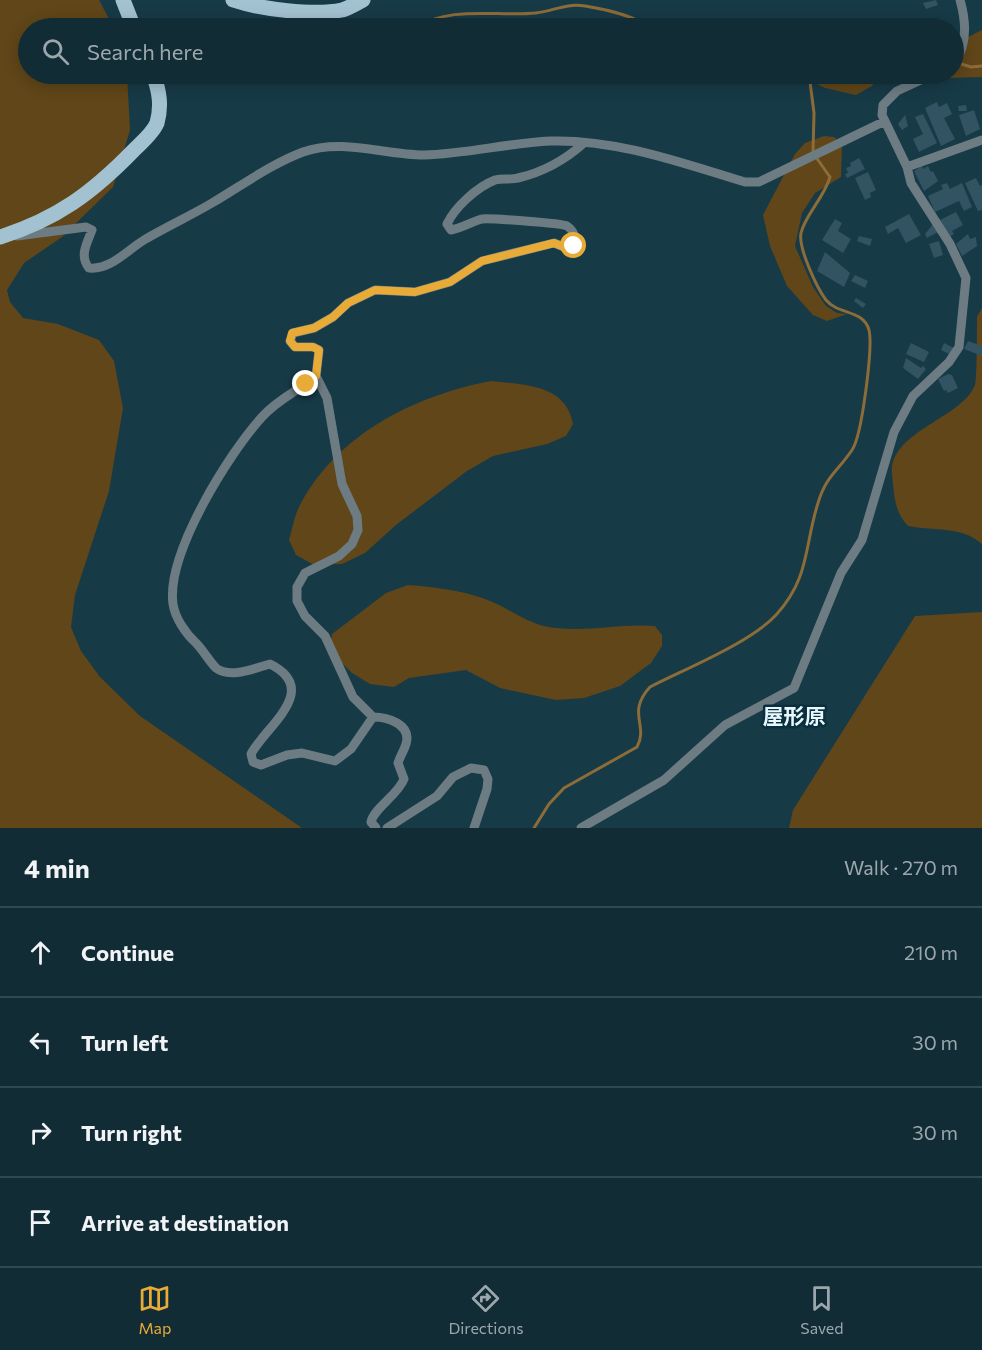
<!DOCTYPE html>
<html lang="en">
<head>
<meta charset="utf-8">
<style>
	:root { --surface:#112c35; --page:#1e3841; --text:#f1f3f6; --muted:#9ca7ad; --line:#304850; --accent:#e9ab38 }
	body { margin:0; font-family:Commissioner,"Noto Sans JP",sans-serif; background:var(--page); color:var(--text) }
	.stop { position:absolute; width:18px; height:18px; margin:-14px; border:4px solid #e9ab38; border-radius:50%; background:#fff }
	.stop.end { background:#e9ab38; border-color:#fff; box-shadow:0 2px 6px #0008 }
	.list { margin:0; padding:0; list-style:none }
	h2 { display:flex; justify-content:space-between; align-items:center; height:78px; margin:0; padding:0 24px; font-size:26px }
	h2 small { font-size:20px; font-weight:400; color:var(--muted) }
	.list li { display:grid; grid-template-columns:39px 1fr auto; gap:18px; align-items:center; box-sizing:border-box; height:90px; padding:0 24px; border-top:2px solid var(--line) }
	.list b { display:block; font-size:22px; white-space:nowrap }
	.list em { font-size:20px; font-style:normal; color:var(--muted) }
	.icon { flex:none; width:33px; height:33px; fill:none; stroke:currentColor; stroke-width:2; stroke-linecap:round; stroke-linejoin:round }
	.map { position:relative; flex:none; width:982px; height:828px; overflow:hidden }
	.search { position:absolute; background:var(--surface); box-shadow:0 3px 15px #0003; left:18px; right:18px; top:18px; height:66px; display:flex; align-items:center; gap:15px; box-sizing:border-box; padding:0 21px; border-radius:33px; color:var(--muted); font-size:22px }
	.sheet { height:438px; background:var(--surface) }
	nav { display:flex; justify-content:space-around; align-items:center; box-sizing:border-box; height:84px; border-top:2px solid var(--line); background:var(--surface); font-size:16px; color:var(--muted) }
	nav a { display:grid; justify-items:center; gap:3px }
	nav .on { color:var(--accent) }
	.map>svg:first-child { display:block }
</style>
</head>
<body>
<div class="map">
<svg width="982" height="828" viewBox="0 0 982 828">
	<rect width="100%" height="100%" fill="#173a47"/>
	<path fill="#604619" d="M0,0H99L114,28H28V74H127L130,130L113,187L62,237L24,263L7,290L10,302L23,318L58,324L99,340L114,361L123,408L109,491L75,595L71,627L81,651L100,677L140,716L302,828H0Z
		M982,30V77L948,78L943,74H954V44Z
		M796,74H879L872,86L856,95L825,88Z
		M824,136L834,137L842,145L841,177L815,193L802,213L795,246L813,287L826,306L837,313L847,314L827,321L813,315L787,286L770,246L763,215L795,154L805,143Z
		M982,308V544C962,526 934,531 908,526C896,513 895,502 893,485C893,479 891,472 892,466C899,429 962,417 975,385C977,381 977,327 977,317Z
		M491,381C524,385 566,384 573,424L566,436L547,444L493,456L467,471L396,525L365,553L342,564L314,565L296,555L289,540C292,530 294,518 298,509C335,435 413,396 491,381Z
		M408,585C434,587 461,590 485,599C505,606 524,621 544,626C580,634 618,623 655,626L662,635V646L651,663L620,686L584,698L556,700L500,688L466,670L409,678L394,687L370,684L352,673L338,659L330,645L332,634L386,593Z
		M982,612V828H789L793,810L915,616Z"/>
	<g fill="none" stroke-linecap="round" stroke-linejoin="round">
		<path stroke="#8c6c38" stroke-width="3" d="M415,28C450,5 497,17 536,13C554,11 565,3 585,6C604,9 635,16 650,28
			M955,62L971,67L982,66
			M534,828L549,804L564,788L637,747C649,725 626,713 650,687C685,669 750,643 776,615C810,578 804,547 818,503C826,476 838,471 852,450C862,436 873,347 869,330C863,309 838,315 826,300C817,288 798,248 801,233C805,215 824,198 830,177L813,153L814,113L809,74"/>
	</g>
	<path fill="#315362" d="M936,0L938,5L926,9L923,3Z
		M937,102L939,107L947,103L952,114L944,118L955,139L941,146L925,108Z
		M966,105L967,111H959L958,106Z
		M974,110L980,129L966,136L959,115Z
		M923,114L937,143L919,152L913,139L923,134L915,117Z
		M905,115L908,126L902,130L898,124Z
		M859,158L865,169L847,178L845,174L848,173L846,168L851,166L850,163Z
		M922,166L923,169L928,166L931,172L933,171L938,181L924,191L914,171Z
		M868,172L876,190L870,193L871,197L865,200L855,178Z
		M976,178L980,186L982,185V210L978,211L965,183Z
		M947,183L950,189L962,183L972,207L964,211L959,201L935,212L928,196L943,189L941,185Z
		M956,212L963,225L952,231L954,234L949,237L940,220Z
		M909,214L921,235L906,243L898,228L888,234L885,227Z
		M835,219L842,223L838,231L851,239L843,253L822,240Z
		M933,224L938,232L927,238L925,234Z
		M968,234L970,239L976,237L977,246L962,256L956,244Z
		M859,236L872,239L870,246L857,241Z
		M939,241L943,255L934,258L929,244Z
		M825,252L850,273L844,287L817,271Z
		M855,275L868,281L865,288L851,281Z
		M856,298L866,304L863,308L854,301Z
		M968,341L982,346V356L964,349Z
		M911,343L929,352L924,362L906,354Z
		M944,343L954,348L951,355L941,350Z
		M906,358L921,368L923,366L926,369L918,379L903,368Z
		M948,374L952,375L958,388L948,393L946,390L944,391L938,379Z"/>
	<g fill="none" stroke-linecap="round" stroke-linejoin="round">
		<path stroke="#6d7c83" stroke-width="9" d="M954,63C968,45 966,21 960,0
			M907,167L982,140
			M17,236L86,227L92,230C87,243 79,256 89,268C111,270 126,251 144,240C166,227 190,216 212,203C241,186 271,164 303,152C343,138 384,155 424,155C466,154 508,143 550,141C617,139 682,163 745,182H759L883,122
			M316,376C298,391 278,399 262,417C229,453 166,554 173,604C175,618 186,634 196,643C203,650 209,661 216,668C230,679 255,668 270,664C322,690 265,727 251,754L253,762L261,765L287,755L302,753L335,761L351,749L373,717
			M376,828L371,822C374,808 398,795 404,779L398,763C400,756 404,751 406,744C412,724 387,717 373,717L353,697L325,636L305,616L297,601V587L305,573L339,556L352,544L358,530L357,516L342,484L327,398L316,376L319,350L313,347H295L290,341L293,333L314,328L333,317L348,303L375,290L415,292L450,282L482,261L554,243L569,249L576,241C575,235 572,229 567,226C561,223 489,218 482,219C471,222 462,228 451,230L447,224C455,207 477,187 495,180C502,178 511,180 518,178C544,172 565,160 584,143
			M387,828L437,796L453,777L471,768L484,770L488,779L487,789L474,828
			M581,828L664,780L725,725L794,688L841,573L862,540L894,432L913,396L949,362L959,347L966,278L950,244L911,183L907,167L882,115L883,105L897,91L934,74"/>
		<path stroke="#a3c2d1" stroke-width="15" d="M123,0L134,28
			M233,0C260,9 314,16 342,10C349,8 357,3 363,0
			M0,237C57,219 92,193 133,151C141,143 153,133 157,123C162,105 159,90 153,74"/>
	</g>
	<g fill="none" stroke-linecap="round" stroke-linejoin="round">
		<path stroke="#e9ab38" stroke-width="8" d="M306,384L316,376L319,350L313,347H295L290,341L292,333L314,328L333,317L348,303L375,290L415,292L450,282L482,261L554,243L569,249L574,246"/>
	</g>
	<g text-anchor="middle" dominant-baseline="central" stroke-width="5" stroke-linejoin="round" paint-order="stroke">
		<g font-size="21" font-weight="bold" fill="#e8f8ff" stroke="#0c2f3d">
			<text x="794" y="715">屋形原</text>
		</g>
	</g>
</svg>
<div class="stop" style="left:574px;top:246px"></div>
<div class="stop end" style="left:306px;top:384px"></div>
<div class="search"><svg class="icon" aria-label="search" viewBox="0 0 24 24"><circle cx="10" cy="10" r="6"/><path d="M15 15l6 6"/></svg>Search here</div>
</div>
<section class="sheet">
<h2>4 min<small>Walk · 270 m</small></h2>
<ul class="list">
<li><svg class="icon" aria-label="ahead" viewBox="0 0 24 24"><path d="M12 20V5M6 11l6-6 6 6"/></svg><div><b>Continue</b></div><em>210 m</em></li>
<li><svg class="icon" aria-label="left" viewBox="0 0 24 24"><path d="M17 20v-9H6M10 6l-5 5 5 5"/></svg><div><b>Turn left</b></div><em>30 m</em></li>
<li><svg class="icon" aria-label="right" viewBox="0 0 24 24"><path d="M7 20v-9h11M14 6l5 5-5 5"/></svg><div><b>Turn right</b></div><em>30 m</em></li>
<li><svg class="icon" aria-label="arrive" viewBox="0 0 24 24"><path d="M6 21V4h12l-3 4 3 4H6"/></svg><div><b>Arrive at destination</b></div></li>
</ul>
</section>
<nav>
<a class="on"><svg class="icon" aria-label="map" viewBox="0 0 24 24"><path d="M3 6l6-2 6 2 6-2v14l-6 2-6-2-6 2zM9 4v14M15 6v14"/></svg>Map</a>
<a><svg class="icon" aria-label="directions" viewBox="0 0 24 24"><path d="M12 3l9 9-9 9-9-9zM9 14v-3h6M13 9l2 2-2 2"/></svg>Directions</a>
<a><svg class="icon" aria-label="saved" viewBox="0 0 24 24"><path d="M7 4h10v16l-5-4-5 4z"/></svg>Saved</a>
</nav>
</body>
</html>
